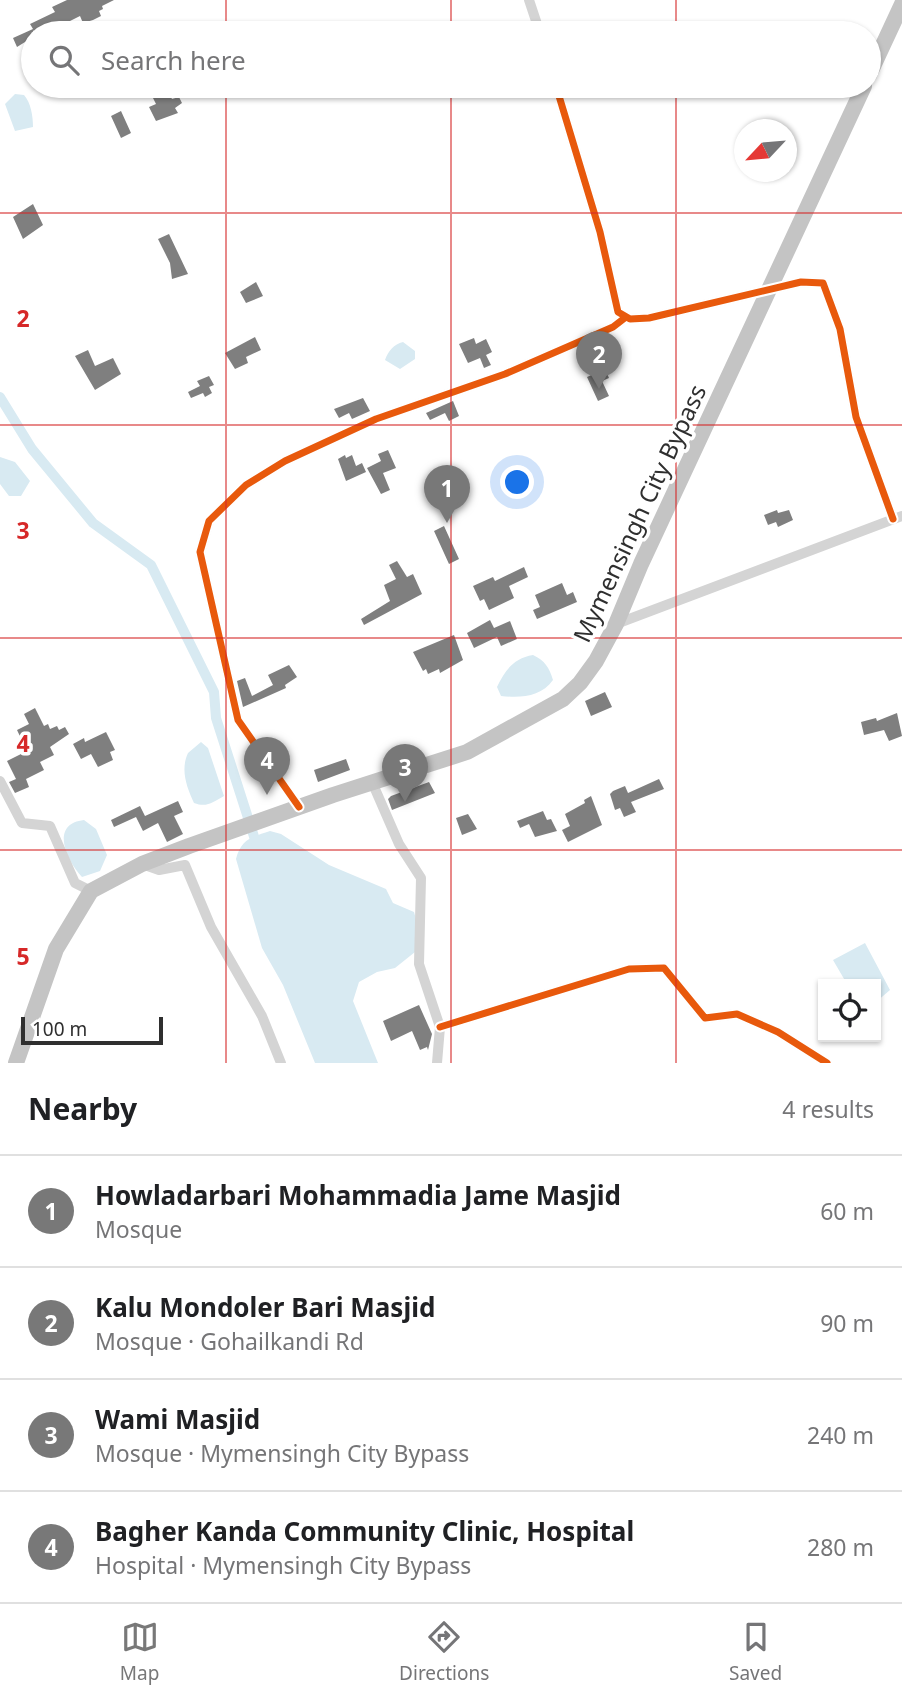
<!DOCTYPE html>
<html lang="en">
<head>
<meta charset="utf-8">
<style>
	:root { --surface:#fff; --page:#f6f6f6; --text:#202124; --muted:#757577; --line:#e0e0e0; --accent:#787878 }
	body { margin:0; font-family:"Noto Sans",sans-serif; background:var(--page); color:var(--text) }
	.controls { position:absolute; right:21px; bottom:21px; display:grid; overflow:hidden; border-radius:0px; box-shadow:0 2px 5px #0004 }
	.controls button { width:63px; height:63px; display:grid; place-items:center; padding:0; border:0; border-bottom:2px solid var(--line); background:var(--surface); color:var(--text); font:35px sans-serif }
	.compass { position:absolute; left:734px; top:119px; width:63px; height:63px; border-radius:50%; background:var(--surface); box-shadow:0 2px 5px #0004; rotate:244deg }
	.scale { position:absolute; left:21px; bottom:18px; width:142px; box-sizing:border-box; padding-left:7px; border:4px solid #2f2f2f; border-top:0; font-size:19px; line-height:24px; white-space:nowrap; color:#2f2f2f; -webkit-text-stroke:5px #fff; paint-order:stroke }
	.you { position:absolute; left:518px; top:483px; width:24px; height:24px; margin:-18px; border:5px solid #fff; border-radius:50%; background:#1a73e8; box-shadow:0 0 0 10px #1a73e833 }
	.badge { display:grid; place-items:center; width:46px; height:46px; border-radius:50%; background:var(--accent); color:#fff; font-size:23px; font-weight:700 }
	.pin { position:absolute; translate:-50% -58px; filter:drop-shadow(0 2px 4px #0008) }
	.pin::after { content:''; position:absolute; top:37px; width:24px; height:21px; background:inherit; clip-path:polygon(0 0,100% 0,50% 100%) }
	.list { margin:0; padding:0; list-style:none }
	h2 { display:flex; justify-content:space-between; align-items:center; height:91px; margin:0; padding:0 28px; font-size:30px }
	h2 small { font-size:23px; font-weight:400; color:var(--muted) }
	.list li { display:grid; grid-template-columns:46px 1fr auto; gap:21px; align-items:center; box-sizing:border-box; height:112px; padding:0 28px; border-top:2px solid var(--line) }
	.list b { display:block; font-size:26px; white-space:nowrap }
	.list p { margin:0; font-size:23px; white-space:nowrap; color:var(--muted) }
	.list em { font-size:23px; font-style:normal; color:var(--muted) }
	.icon { flex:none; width:38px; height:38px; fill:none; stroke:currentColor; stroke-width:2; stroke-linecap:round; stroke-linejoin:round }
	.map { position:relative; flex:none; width:902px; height:1063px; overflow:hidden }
	.search { position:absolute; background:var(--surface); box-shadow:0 2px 5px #0004; left:21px; right:21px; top:21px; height:77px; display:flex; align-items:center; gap:18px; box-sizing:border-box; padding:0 24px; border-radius:38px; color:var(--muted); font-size:26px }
	.sheet { height:539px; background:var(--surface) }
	nav { display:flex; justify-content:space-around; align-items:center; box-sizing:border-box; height:98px; border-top:2px solid var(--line); background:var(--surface); font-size:19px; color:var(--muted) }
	nav a { display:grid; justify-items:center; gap:4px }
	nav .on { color:var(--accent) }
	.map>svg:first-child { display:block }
</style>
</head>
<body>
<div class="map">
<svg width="902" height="1063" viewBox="0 0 902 1063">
	<rect width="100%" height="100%" fill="#fff"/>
	<path fill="#d8eaf2" d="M15,94L24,95C31,103 33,116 33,127L15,131L5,104Z
		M403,342L415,351V359L400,369L385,360C388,351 394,344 403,342Z
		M0,457L15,462L30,481L21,496H9L0,484Z
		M533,655C545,661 549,667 553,680C541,697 521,698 501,696L497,687C505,670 514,658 533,655Z
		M201,742L208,748L224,796C213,802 207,808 194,803C187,788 180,770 188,753Z
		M84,820L96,829L107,855L100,871L82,877C67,861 49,824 84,820Z
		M270,831L281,834L329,865L386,889L393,903L414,912L417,923L415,952L395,968L377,972L359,982L353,1001L378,1063H315L283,985L262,948L236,859C241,839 252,837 270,831Z
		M865,943L890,990L876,1002V984H847L833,960Z"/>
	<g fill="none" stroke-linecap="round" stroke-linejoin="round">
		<path stroke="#d8eaf2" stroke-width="10" d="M0,397L32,449L93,523L151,565L214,692L216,718L258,849"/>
	</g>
	<path fill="#7f7f7f" d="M67,0H114L102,6L103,9L99,11L101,16L93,20L83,23L80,16L50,31L51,33H35L33,30V37L17,47L13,38L33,29L30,24L55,12L52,7Z
		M147,86H165L172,99L179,97L182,103L175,108L178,113L156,121L149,107L156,104Z
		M121,111L131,133L121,138L111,116Z
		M33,204L43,225L23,239L13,217Z
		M169,234L188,274L172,279L170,263L158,239Z
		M256,282L263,296L246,303L240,292Z
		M255,337L261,350L246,357L248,363L235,369L225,353Z
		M474,338L476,344L486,339L492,352L486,355L491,365L484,368L480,358L468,363L459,344Z
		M88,350L95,366L113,358L121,374L95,390L75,356Z
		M605,369L609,378L602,381L609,396L598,401L587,377Z
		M209,376L214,385L209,387L212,393L205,397L203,393L191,398L188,392L200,386L197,381Z
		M363,398L370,411L352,419L349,413L339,418L334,409Z
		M453,401L459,416L449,421L445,413L430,420L426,413Z
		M388,450L396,468L383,473L390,490L381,494L367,468L381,461L378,454Z
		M345,455L346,458L352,455L356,466L362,463L366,472L346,481L338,459Z
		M777,510L778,513L789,510L793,520L778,527L776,522L768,525L764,515Z
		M444,526L459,559L449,564L434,531Z
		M397,561L407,577L413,574L422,594L364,625L361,619L390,601L384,585L396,579L389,565Z
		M524,567L528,577L509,586L514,598L489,610L484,599L480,601L473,586L493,577L495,581Z
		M562,583L567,595L573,592L577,602L537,619L533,610L540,607L535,595Z
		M490,620L494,628L510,621L517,639L501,646L497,637L474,648L467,633Z
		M454,635L463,660L440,673L439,669L428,674L426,669L423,671L413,652Z
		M289,665L297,677L285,685L286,688L243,707L237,681L245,678L252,696L273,685L268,675Z
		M605,692L612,707L591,716L585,701Z
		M35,708L44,726L48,724L50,729L57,726L59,730L65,727L69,734L50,747L54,755L40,762L44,770L26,779L29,787L15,793L9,782L16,779L7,761L27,751L17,730L29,724L24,714Z
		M897,713L902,736L889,741L884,730L864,735L861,722L876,718L877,721Z
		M106,732L115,750L110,752L113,760L98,767L91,754L81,759L73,744L84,738L85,742Z
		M346,759L350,770L318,782L314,770Z
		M659,779L664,789L631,802L636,812L624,817L620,808L615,810L610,794L613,791L625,786L628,793Z
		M429,782L435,793L392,810L388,799L391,796Z
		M591,796L602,825L568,842L562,830L570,826L565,814L585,803L584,800Z
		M178,801L183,812L174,816L183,834L167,842L158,823L143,831L136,817L114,827L111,820L140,806L145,816Z
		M543,811L547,820L551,819L557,831L535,837L529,824L520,828L517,821Z
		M468,814L477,829L462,835L456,818Z
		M419,1005L432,1034L428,1050L427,1047L420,1050L412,1031L391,1041L383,1021Z"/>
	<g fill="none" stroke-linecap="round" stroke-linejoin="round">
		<path stroke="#d4d4d4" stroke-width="10" d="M529,0L540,33
			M556,86L600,232L618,312L630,319L649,318L801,282L823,283L840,329L856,417L893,519
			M616,624L902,516
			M0,781L22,823L50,826L75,883L91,891
			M372,782L399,844L421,878L419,964L440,1027L437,1063
			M299,807L238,720L200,552L209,521L246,485L285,461L376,419L505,374L613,327L626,317
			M142,864L159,870L185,865L211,927L262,1016L281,1063
			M440,1027L629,969L664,968L705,1018L737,1014L778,1032L827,1063"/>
		<path stroke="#c4c4c4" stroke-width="16" d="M869,75L902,4
			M16,1063L56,949L91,891L142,864L189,846L333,795L467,752L563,699L580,683L596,661L616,624L641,564L864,86"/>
		<g stroke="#fff" stroke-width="11">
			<path id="cycleway" d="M556,86L600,232L618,312L630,319L649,318L801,282L823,283L840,329L856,417L893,519
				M299,807L238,720L200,552L209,521L246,485L285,461L376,419L505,374L613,327L626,317
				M440,1027L629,969L664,968L705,1018L737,1014L778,1032L827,1063"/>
		</g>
		<use href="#cycleway" stroke="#e8590c" stroke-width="7"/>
	</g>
	<path fill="none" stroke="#d62828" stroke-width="2" stroke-opacity="0.55" d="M226,0V33M451,0V33M676,0V33M226,86V1063M451,86V1063M676,86V1063M0,213H902M0,425H902M0,638H902M0,850H902"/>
	<g text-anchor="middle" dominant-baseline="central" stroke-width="7" stroke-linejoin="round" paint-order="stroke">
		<g font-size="24" fill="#2f2f2f" stroke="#fff">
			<text transform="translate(639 513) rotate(-65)">Mymensingh City Bypass</text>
		</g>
	</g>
	<g font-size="23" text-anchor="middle" font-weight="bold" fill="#d62828" stroke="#fff" stroke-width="7" stroke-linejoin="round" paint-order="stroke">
		<text x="23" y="327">2</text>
		<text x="23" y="539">3</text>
		<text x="23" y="752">4</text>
		<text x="23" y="965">5</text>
	</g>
</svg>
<div class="controls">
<button><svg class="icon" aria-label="locate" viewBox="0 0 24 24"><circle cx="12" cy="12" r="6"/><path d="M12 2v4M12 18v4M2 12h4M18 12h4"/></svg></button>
</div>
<svg class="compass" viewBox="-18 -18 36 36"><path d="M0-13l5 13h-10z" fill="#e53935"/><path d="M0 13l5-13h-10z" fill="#757577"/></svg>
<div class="scale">100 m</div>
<div class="you"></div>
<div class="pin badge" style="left:447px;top:523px">1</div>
<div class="pin badge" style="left:599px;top:389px">2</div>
<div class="pin badge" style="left:405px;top:802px">3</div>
<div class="pin badge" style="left:267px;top:795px">4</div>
<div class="search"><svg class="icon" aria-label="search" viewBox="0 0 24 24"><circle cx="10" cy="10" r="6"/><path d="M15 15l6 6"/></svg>Search here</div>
</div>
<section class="sheet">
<h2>Nearby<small>4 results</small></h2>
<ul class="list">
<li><span class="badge">1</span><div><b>Howladarbari Mohammadia Jame Masjid</b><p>Mosque</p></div><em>60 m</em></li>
<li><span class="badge">2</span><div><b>Kalu Mondoler Bari Masjid</b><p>Mosque · Gohailkandi Rd</p></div><em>90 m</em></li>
<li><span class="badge">3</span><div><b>Wami Masjid</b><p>Mosque · Mymensingh City Bypass</p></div><em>240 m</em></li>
<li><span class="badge">4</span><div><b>Bagher Kanda Community Clinic, Hospital</b><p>Hospital · Mymensingh City Bypass</p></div><em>280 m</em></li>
</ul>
</section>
<nav>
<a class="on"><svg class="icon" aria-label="map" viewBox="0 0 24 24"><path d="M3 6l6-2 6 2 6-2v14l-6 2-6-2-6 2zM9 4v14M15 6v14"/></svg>Map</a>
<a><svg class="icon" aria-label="directions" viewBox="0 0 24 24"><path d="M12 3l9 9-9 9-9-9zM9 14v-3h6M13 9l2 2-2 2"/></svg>Directions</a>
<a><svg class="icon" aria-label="saved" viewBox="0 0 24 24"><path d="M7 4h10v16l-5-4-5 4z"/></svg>Saved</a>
</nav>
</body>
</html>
